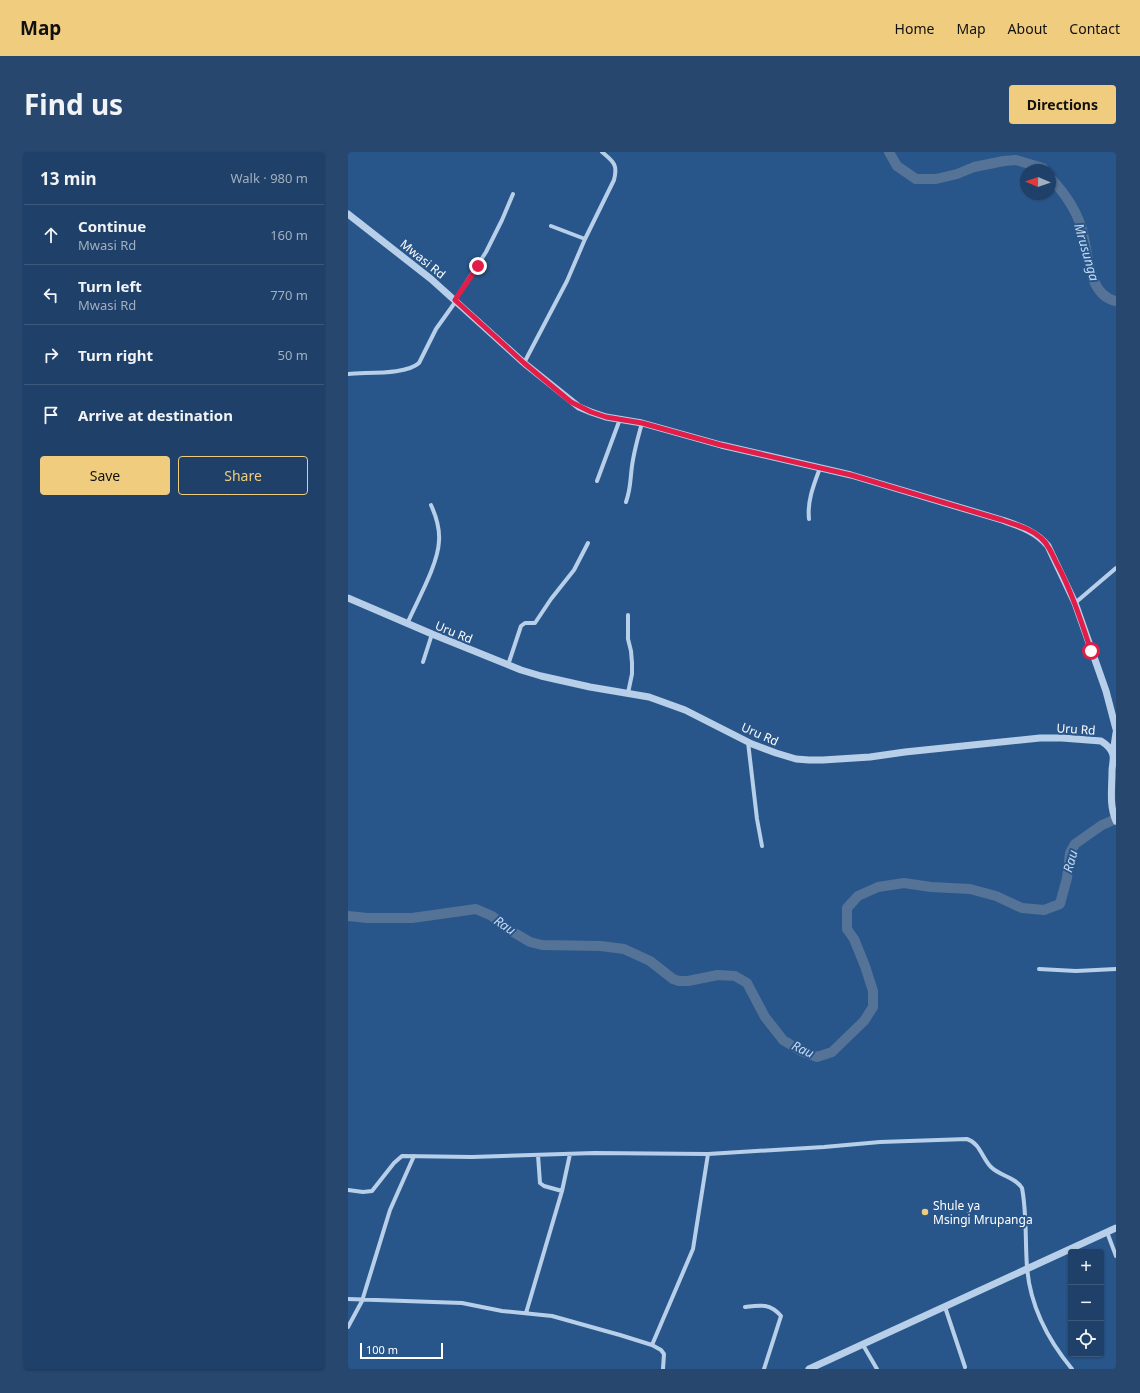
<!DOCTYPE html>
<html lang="en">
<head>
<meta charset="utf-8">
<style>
	:root { --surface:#1f4068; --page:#27476e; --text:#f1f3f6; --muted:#a1afc0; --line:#3c597c; --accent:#f0cc7e }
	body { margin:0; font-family:"Noto Sans",sans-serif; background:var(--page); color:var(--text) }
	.controls { position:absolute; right:12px; bottom:12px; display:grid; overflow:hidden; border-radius:4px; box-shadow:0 1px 3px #0004 }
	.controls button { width:36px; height:36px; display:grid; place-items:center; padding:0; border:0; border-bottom:1px solid var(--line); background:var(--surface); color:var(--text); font:20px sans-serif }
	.compass { position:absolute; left:672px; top:12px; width:36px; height:36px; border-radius:50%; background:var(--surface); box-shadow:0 1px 3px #0004; rotate:272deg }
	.scale { position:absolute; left:12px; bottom:10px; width:83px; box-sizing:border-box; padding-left:4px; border:2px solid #fff; border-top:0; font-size:11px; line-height:14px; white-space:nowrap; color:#fff; -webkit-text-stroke:3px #29568a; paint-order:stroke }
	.stop { position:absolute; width:12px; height:12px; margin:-9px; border:3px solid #e11d48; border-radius:50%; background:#fff }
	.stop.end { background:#e11d48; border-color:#fff; box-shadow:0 1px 4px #0008 }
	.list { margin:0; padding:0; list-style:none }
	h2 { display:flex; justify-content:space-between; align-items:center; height:52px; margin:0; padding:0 16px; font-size:17px }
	h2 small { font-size:13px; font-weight:400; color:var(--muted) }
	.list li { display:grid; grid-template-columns:26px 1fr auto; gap:12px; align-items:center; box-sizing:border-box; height:60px; padding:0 16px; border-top:1px solid var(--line) }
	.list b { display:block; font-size:15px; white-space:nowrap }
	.list p { margin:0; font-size:13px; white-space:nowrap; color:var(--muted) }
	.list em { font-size:13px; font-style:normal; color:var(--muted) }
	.actions { display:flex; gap:8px; padding:12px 16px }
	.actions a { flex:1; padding:9px 0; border:1px solid var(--accent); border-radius:4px; text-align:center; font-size:14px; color:var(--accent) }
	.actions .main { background:var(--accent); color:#111 }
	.icon { flex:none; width:22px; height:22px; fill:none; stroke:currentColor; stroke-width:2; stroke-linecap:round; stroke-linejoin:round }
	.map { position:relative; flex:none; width:768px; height:1217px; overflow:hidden; border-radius:4px }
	header { display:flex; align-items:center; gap:24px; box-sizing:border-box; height:56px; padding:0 20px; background:var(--accent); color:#111 }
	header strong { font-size:19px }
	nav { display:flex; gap:22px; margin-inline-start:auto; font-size:14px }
	.intro { display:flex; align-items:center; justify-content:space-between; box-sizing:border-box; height:96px; padding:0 24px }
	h1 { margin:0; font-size:28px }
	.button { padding:10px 18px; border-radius:4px; background:var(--accent); color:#111; font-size:14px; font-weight:700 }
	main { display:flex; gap:24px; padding:0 24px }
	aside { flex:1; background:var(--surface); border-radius:4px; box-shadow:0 1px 3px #0004 }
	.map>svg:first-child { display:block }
</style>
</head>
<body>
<header>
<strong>Map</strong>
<nav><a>Home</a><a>Map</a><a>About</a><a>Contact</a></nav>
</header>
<div class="intro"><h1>Find us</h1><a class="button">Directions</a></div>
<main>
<aside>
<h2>13 min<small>Walk · 980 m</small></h2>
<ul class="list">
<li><svg class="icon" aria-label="ahead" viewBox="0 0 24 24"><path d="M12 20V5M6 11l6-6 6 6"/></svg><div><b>Continue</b><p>Mwasi Rd</p></div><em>160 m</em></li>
<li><svg class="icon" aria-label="left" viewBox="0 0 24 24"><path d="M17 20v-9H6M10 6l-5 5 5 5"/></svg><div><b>Turn left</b><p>Mwasi Rd</p></div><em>770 m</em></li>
<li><svg class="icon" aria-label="right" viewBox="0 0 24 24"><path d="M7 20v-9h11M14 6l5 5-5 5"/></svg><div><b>Turn right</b></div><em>50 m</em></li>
<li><svg class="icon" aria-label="arrive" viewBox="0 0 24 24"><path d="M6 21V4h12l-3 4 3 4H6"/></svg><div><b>Arrive at destination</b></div></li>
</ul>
<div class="actions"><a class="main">Save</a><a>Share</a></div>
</aside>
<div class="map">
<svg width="768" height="1217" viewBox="0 0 768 1217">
	<rect width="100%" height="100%" fill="#29568a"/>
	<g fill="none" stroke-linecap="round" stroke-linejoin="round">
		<path stroke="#547397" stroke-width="10" d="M541,0L549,14L568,27H588L609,22L626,15L656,9L668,8L695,16L696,18
			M702,25C716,41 726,54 733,74C741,97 738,143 768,149
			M0,764L19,766H64L128,757L144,764L160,777L182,790L194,793L253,794L276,797L302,809L325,827L331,829H340L370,823L387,824L399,831L417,865L435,888L453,899L469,905L484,900L516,869L525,855V839L517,814L506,787L499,777V756L510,744L530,735L556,731L583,735L622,737L648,744L674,756L696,758L712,752L719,726L722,701L727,692L754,673L768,667"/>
		<path stroke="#b7cfe9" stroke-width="4" d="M203,74L237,87
			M107,148L138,100L154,68L165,42
			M176,211L219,129L237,87L266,28C270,13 266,10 254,0
			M0,222C18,220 58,223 71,211L88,177L108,149
			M249,329L272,267
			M278,350C283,336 282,328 284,314C286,299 290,285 294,271
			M461,367C459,349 466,332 472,316
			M727,451L768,416
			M280,463V487L283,499L284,511V522L280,541
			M59,472C69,449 90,413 91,389C92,376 88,364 83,353
			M75,510L84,482
			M160,513L173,474L177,471H187L203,447L226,418L240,391
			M400,590L409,667L414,694
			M691,817L728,819L768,817
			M190,1003L192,1031L196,1034L214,1039
			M0,1038L15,1040L24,1039L46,1011L54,1004L124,1005L246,1001L360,1002L476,995L532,990L619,987C632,991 634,1006 643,1015C652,1024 667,1025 674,1036C679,1062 677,1089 679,1115C682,1154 700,1188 724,1217
			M759,1080L768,1104
			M0,1147L114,1151L154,1159L204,1164L272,1183L304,1193L313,1198L316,1202L315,1217
			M397,1155C412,1153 422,1151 433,1164L416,1217
			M597,1155L617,1215
			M178,1161L214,1039L222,1002
			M0,1175L14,1149L42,1058L66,1004
			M304,1193L345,1097L360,1002
			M515,1193L529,1217"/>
		<path stroke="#b7cfe9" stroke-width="7" d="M0,62L83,127L176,211L231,255L243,260L258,265L294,271L373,293L503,323L654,368C671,374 688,379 700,394L727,451L758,539L768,577
			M0,446L84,482L173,518L193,524L242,535L301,545L337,558L404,592L428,601L448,607L461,608H475L522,605L557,600L692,586H714L753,589C758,592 763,596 765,603C766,608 764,614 764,619C764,636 761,653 768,669
			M765,601L768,581
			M461,1217L768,1076"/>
	</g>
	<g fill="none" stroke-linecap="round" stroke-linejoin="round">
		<path stroke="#e11d48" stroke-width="5" d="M130,114L107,148L176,211L223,250L243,260L258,265L294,271L373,293L503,323L654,368C668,373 682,376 693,386C700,392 704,401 708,410C723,438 733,468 743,499"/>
	</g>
	<circle fill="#f0cc7e" stroke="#29568a" stroke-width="1.5" cx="577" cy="1060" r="4"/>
	<g text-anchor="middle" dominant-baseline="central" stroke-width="4" stroke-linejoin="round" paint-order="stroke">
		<g font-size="12" fill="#fff" stroke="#29568a">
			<text transform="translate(75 107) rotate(39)">Mwasi Rd</text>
			<text transform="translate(106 480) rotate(22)">Uru Rd</text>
			<text transform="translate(728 577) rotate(4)">Uru Rd</text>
			<text transform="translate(412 582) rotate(24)">Uru Rd</text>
		</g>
		<g font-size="12" fill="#fff" stroke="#29568a" text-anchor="start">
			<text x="585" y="1053">Shule ya<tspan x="585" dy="14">Msingi Mrupanga</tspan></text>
		</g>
		<g font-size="13" font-style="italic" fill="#c3d9f0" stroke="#29568a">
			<text transform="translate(739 100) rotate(74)">Mrusunga</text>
			<text transform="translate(722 709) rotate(-74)">Rau</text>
			<text transform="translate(157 773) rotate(34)">Rau</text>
			<text transform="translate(455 897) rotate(25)">Rau</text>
		</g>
	</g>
</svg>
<div class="controls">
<button>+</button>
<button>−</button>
<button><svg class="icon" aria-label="locate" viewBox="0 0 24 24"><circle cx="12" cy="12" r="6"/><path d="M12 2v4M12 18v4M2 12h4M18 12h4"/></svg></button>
</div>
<svg class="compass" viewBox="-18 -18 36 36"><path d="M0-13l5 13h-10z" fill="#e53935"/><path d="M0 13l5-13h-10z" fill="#a1afc0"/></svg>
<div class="scale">100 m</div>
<div class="stop" style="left:743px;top:499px"></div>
<div class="stop end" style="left:130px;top:114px"></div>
</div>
</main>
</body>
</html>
